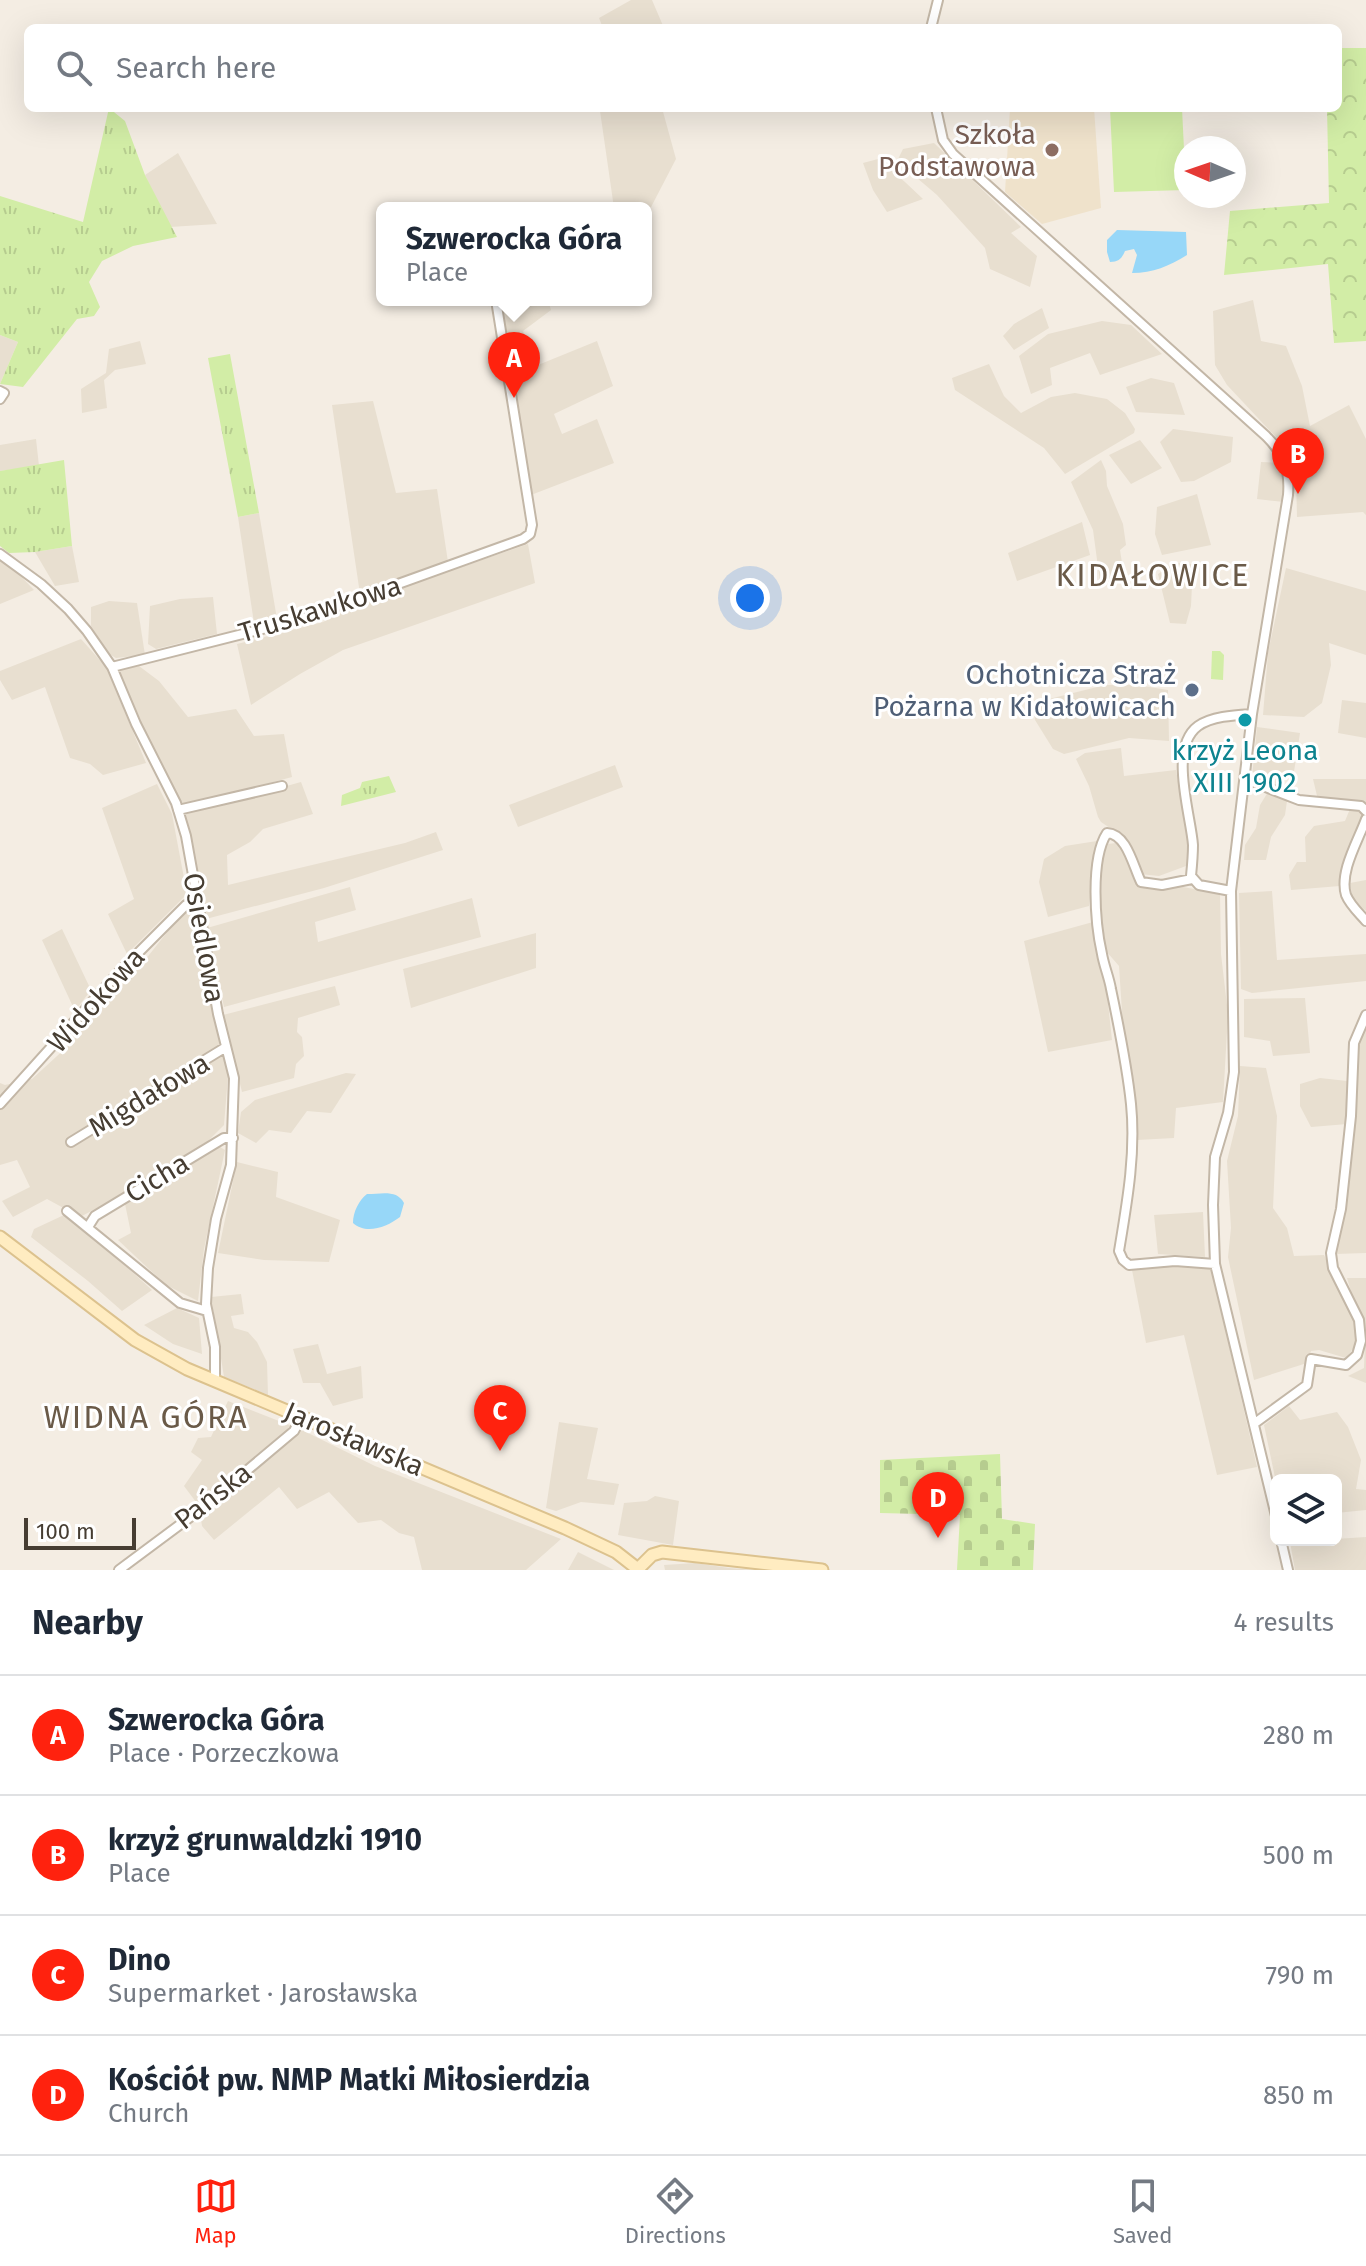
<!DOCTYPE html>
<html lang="en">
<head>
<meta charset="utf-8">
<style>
	:root { --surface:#fff; --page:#f2f2f3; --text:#1f2937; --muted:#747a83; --line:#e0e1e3; --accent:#ff220e }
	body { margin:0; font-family:"Fira Sans",sans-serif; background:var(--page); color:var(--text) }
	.controls { position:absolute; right:24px; bottom:24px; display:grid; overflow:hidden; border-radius:12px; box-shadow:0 8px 32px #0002 }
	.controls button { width:72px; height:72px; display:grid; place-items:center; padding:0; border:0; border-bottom:2px solid var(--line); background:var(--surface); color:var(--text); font:40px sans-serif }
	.compass { position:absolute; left:1174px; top:136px; width:72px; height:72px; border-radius:50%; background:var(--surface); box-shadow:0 8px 32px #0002; rotate:272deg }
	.scale { position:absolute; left:24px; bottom:20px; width:112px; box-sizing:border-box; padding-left:8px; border:4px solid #463d32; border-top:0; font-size:22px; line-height:28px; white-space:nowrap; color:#463d32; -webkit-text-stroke:6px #fff; paint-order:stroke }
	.you { position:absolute; left:750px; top:598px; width:28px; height:28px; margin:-20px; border:6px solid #fff; border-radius:50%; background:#1a73e8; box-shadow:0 0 0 12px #1a73e833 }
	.badge { display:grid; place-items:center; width:52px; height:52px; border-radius:50%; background:var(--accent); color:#fff; font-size:26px; font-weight:700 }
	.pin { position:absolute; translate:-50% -66px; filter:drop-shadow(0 2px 4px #0008) }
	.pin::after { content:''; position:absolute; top:42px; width:28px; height:24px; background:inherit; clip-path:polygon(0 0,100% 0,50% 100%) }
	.popup { position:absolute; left:376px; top:202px; width:276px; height:104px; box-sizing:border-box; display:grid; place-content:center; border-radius:12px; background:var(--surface); filter:drop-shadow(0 2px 6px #0005); font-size:26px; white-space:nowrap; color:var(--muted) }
	.popup b { font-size:30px; color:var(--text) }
	.popup::after { content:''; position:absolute; left:50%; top:100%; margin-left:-16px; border:16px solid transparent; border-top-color:var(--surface) }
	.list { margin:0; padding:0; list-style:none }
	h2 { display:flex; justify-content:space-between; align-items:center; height:104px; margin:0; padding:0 32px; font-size:34px }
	h2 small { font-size:26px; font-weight:400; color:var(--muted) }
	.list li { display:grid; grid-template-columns:52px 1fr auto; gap:24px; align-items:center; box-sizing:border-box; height:120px; padding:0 32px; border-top:2px solid var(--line) }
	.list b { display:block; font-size:30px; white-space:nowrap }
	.list p { margin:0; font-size:26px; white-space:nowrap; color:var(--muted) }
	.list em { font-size:26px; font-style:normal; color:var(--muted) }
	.icon { flex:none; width:44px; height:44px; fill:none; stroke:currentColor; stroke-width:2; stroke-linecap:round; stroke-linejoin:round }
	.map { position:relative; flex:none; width:1366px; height:1570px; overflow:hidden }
	.search { position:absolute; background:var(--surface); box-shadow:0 8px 32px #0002; left:24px; right:24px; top:24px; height:88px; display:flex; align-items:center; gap:20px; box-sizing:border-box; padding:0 28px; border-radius:12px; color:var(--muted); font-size:30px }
	.sheet { height:584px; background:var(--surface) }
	nav { display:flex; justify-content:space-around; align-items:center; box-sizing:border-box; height:112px; border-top:2px solid var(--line); background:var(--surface); font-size:22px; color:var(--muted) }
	nav a { display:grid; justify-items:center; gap:4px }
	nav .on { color:var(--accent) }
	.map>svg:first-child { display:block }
</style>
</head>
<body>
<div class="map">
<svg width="1366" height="1570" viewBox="0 0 1366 1570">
	<defs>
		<pattern id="grass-tufts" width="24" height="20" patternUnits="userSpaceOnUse" patternTransform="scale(2)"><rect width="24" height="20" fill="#d2eda6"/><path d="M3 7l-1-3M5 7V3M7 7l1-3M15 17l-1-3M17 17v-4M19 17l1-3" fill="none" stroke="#b6cc8f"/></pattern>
		<pattern id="forest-crowns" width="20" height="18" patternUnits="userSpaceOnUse" patternTransform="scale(2)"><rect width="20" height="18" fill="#d2eda6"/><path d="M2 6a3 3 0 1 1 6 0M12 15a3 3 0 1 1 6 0" fill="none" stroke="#b6cc8f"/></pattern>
		<pattern id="cemetery-stones" width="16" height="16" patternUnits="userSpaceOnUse" patternTransform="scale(2)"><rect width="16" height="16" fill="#d2eda6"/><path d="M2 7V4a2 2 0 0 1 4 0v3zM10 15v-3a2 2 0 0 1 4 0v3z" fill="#b6cc8f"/></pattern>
	</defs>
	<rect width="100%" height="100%" fill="#f4ede3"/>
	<path fill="#e8dfd0" d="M631,0H652L664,28H603L599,18Z
		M629,108H662L676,159L650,209L646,210V208H614L600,111Z
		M934,143L1021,227L1011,233L1037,256L1030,287L990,269L985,248L937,195L897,161L903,149Z
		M178,153L217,224L170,227L145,175Z
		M878,159L905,182L923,199L887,212L873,190L863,163Z
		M502,300H548L551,310L523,331L538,365L597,341L613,386L554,414L562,434L597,419L614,463L531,495Z
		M1253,300L1261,341L1286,346L1302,386L1310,426L1349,405L1366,439V515L1363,512L1297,517L1296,477L1289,451L1227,385L1215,365L1213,311Z
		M1042,308L1049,328L1014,350L1003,336L1014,324Z
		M1102,321L1131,325L1162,354L1100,375L1090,353L1050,368L1052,385L1031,394L1019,356L1048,334Z
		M0,335L18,342L0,384Z
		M140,341L146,364L115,370L104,380L107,408L82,413L81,389L106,373L109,349Z
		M989,364L1004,396L1021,413L1051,397L1075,393L1107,399L1125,413L1135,429L1134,433L1065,474L1044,448L955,390L952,378Z
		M1151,378L1174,383L1185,415L1136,412L1126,387Z
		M373,401L396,493L437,489L448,562L360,594L332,405Z
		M1173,429L1233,437L1231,462L1194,481L1181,482L1160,442Z
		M36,439L39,466L0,471V445Z
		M1140,440L1162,468L1131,484L1109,455Z
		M1101,460L1106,471L1107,486L1123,524L1126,545L1120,550L1124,576L1113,582H1100L1093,530L1071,482Z
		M1261,462L1281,463L1286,481L1284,502L1257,499Z
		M1197,494L1211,545L1162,555L1155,534L1157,507Z
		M259,513L277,619L254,623L238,517Z
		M1082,522L1090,555L1017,581L1008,553Z
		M528,544L535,583L343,650L300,674L251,705L237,644L323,622L377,596Z
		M72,546L79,582L55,586L35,552Z
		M0,559L12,567L34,590L0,604Z
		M1175,563L1193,564L1191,606L1186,624L1170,623L1158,574Z
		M1286,568L1366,591V655L1329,643L1331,665L1322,703L1304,717L1263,715L1268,653Z
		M213,597L217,634L156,649L148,644L150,606L180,599Z
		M109,601L137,603L145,655L116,658L109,654L91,626V607Z
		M81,639L106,667L146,763L103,775L90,764L70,758L45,687L12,700L0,680V671Z
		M139,666L159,681L188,717L236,709L254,736L284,734L292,777L182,807L177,801L118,670Z
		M1105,685H1137L1168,690L1169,741L1129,738L1064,754L1053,749L1035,720L1033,703Z
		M1342,700L1366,703V738L1338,733Z
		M1257,727L1300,733L1293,778L1280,777L1275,786L1252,777Z
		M1121,748L1124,776L1176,770L1191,854L1186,866L1159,876L1140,874L1116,832L1101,822L1098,817L1089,786L1076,759L1085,753Z
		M615,765L623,787L518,827L509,805Z
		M1313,779H1366V802L1318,800Z
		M301,782L313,814L263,829L250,842L227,855L228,885L405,843L436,832L443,850L324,888L206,919L185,814Z
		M157,784L172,814L187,894L127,954L108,914L134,899L102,808Z
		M1268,792L1281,795L1287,801L1285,815L1271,837L1266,860H1244L1245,845L1256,828L1260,805Z
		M1350,809L1362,811V818L1345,864L1340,886L1291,890L1289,875L1297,862H1306L1305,837L1314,826L1345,821Z
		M1097,841L1089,906L1048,917L1039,882L1044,859L1065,846Z
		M1116,843L1123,850L1142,887L1178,886L1220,894L1221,954L1228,1014L1223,1102L1176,1108L1174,1138L1137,1140L1136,1100L1124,1042L1119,966L1106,951L1101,907L1102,856L1108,844Z
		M1366,880V911L1353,900L1350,883Z
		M350,887L356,910L315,922L318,942L472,898L481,937L224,1007L207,928Z
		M1272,891L1277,960L1366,954V981L1252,993L1241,989L1239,893Z
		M193,907L228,1076L224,1125L208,1141L99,1207L80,1217L47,1199L13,1217L2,1201L30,1187L17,1160L0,1165V1083L5,1085L32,1079L69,1045L149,955L180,916Z
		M1093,922L1107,994L1112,1040L1048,1052L1024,941Z
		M62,929L91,990L75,1011L42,940Z
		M536,933V968L411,1008L403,969Z
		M335,986L340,1005L298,1018L297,1032L302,1037L304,1056L296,1064L294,1078L242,1092L223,1015Z
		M1305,998L1310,1053L1273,1056L1270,1041L1244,1037V999Z
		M1366,1028V1253L1335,1254L1348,1188L1356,1053L1360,1035Z
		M1240,1066L1266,1068L1277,1116L1273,1208L1287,1228L1294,1256L1324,1255L1355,1318L1356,1326L1355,1346L1346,1358L1319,1350L1311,1351L1307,1363L1254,1380L1228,1257L1231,1228L1227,1161L1238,1116Z
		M346,1073L356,1074L331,1113L307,1111L291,1133L269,1130L256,1143L238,1133L241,1112L255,1100Z
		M1320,1078L1347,1081L1349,1096L1347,1124L1311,1127L1300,1106V1084Z
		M220,1147L225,1150L204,1249L198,1301L166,1285L118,1240L131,1233L125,1204Z
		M237,1162L278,1172L276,1197L340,1220L329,1262L264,1260L218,1253Z
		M1203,1212L1205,1257L1158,1254L1154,1215Z
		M64,1215L129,1269L152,1290L122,1311L88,1281L31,1237L34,1229Z
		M1167,1266L1211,1267L1257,1467L1217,1475L1184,1335L1146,1343L1132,1270Z
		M1347,1278H1366V1383L1348,1376L1364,1368L1365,1339Z
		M241,1294L244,1314L231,1316L234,1328L248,1332L257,1342L267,1362L268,1395L224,1377L211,1297Z
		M177,1308L199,1318L202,1354L173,1344L144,1325Z
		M318,1344L327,1374L361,1366L363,1398L333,1406L320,1383H303L293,1349Z
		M228,1401L302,1430L375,1466L561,1539L526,1570H422L414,1537L399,1533L381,1520L358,1523L329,1492L297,1509L279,1487L214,1540L202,1526L199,1506L184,1486L202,1460L191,1452L198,1438L211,1437Z
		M1289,1406L1300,1420L1337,1412L1348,1427L1361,1460L1356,1489L1366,1490V1510L1336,1513V1480L1276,1482L1264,1425Z
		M559,1422L598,1428L587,1479L619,1484L614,1505L581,1502L556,1511L546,1508Z
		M655,1496L679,1501L673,1545L618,1535L624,1503L647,1501Z
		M1366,1537V1570H1295L1290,1542Z
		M578,1552L614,1570H568Z
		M695,1563L729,1568L755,1570H665L664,1565Z"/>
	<path fill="#efe2cb" d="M1013,108H1094L1101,208L1042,224L1005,192L1010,109Z"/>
	<path fill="url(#grass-tufts)" d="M109,108L125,121L145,175L177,237L133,246L102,261L89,282L100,307L94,316L77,319L23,387L0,384L18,342L0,335V196L83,222Z
		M230,354L259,513L238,517L208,358Z
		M64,460L72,546L35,552L9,553L0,546V471Z
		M389,776L396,792L341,806L342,795L360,788L362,782Z"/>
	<path fill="url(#forest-crowns)" d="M1338,48H1366V341L1334,343L1328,264L1224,275L1230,211L1329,203L1327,108H1338Z"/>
	<path fill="url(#cemetery-stones)" d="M1000,1454L1002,1519L1035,1524L1033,1570H957L960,1515L880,1513V1460Z"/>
	<path fill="#d2eda6" d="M1110,108H1182L1186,190L1114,192Z
		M1212,651H1220L1224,655L1223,680L1211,679Z"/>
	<path fill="#97d7f8" d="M1117,230L1186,232L1187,255C1169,266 1153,273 1132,273L1137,255L1134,249L1125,251C1122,258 1119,262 1110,262L1107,252V240Z
		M367,1194C381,1194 397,1189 404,1203L400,1217C387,1227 366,1235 353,1223C353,1212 359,1200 367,1194Z"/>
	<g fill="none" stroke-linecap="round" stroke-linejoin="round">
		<g stroke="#c3b7a7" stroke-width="12">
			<path id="street" d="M931,28L938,0
				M936,108L943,140L953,154L1266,436C1284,454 1290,469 1288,495L1252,714L1231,891L1234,1072L1228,1113L1215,1157L1213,1205L1215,1264L1276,1516
				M0,391L4,393L0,399
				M0,554L41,584L68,609L87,631L112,667L136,724L176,803L186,836L218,1014L234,1078L231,1165L216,1219L208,1268L206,1304L215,1347V1380
				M112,667L298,620L523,539L530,534L532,525L496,300
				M1245,779L1299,800L1361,806L1366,811
				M178,810L282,786
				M1366,819C1358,841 1339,872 1346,895C1350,905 1359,913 1366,921
				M1192,879L1162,885L1141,882C1133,866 1127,834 1107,833C1090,859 1095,923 1102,954C1104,966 1109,977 1111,989C1119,1027 1127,1066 1131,1104C1136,1153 1127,1203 1119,1251L1123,1260L1129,1265L1175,1261L1215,1264
				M1231,891L1199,885L1191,876C1192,866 1193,855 1193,845C1191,815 1168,748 1198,726C1212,716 1236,715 1252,714
				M0,1104L118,973L186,905L197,902
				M71,1142L226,1047
				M67,1211L180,1303L207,1311
				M88,1227L95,1216L224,1138H233
				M1255,1423L1307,1385L1311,1359L1346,1365L1357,1355L1361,1341L1359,1320L1333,1268L1331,1253L1341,1209L1351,1116L1354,1043L1366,1015
				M1281,1540L1288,1570
				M119,1570L201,1509L294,1431L301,1418"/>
		</g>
		<g stroke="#dcc28e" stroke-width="15">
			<path id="secondary" d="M0,1237L135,1340L187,1369L565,1528L616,1552L639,1570
				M638,1569L652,1555L662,1552L822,1570"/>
		</g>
		<use href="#street" stroke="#fff" stroke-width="8"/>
		<use href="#secondary" stroke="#ffecc1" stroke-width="11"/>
	</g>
	<circle fill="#8d6e63" stroke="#fff" stroke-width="3" cx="1052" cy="150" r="8"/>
	<circle fill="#5c6f8a" stroke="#fff" stroke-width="3" cx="1192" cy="690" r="8"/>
	<circle fill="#0f9aa8" stroke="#fff" stroke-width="3" cx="1245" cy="720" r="8"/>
	<g text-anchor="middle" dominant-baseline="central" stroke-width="6" stroke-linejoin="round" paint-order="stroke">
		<g font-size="28" fill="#785e54" stroke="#fff" text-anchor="end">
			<text x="1036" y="134">Szkoła<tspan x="1036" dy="32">Podstawowa</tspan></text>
		</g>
		<g font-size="28" fill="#463d32" stroke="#fff">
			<text transform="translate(320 609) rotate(-17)">Truskawkowa</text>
			<text transform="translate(204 938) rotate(80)">Osiedlowa</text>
			<text transform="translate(96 1000) rotate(-48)">Widokowa</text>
			<text transform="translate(149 1095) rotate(-31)">Migdałowa</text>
			<text transform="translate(157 1178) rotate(-31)">Cicha</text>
			<text transform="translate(354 1439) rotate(23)">Jarosławska</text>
			<text transform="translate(213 1496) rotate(-38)">Pańska</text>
		</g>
		<g font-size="28" fill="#4e5e75" stroke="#fff" text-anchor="end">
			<text x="1176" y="674">Ochotnicza Straż<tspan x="1176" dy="32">Pożarna w Kidałowicach</tspan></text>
		</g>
		<g font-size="28" fill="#0d838f" stroke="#fff">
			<text x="1245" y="750">krzyż Leona<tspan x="1245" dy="32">XIII 1902</tspan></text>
		</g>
		<g font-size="32" letter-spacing="2" fill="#6a5a48" stroke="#fff">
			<text x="1153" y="575">KIDAŁOWICE</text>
			<text x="146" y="1417">WIDNA GÓRA</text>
		</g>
	</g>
</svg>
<div class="controls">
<button><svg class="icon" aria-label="layers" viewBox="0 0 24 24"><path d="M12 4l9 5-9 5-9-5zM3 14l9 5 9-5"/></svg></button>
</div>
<svg class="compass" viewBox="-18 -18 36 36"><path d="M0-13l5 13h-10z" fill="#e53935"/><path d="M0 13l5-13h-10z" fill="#747a83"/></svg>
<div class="scale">100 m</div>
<div class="you"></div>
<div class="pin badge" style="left:514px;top:398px">A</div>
<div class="popup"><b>Szwerocka Góra</b>Place</div>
<div class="pin badge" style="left:1298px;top:494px">B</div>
<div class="pin badge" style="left:500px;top:1451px">C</div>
<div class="pin badge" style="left:938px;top:1538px">D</div>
<div class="search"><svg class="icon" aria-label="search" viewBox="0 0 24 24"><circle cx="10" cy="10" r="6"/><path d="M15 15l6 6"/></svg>Search here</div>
</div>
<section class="sheet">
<h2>Nearby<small>4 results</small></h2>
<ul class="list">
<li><span class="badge">A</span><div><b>Szwerocka Góra</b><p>Place · Porzeczkowa</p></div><em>280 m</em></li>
<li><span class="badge">B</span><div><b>krzyż grunwaldzki 1910</b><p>Place</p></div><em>500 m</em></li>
<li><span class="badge">C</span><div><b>Dino</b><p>Supermarket · Jarosławska</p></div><em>790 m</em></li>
<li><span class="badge">D</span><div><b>Kościół pw. NMP Matki Miłosierdzia</b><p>Church</p></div><em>850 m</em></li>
</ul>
</section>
<nav>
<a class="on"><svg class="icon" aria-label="map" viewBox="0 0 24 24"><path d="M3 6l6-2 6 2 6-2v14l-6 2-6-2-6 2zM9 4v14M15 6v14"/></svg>Map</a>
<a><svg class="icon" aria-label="directions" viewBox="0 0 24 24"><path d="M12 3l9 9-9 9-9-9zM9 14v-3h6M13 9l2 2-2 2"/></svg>Directions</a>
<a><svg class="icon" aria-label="saved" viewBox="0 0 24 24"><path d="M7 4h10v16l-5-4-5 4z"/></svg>Saved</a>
</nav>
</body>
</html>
